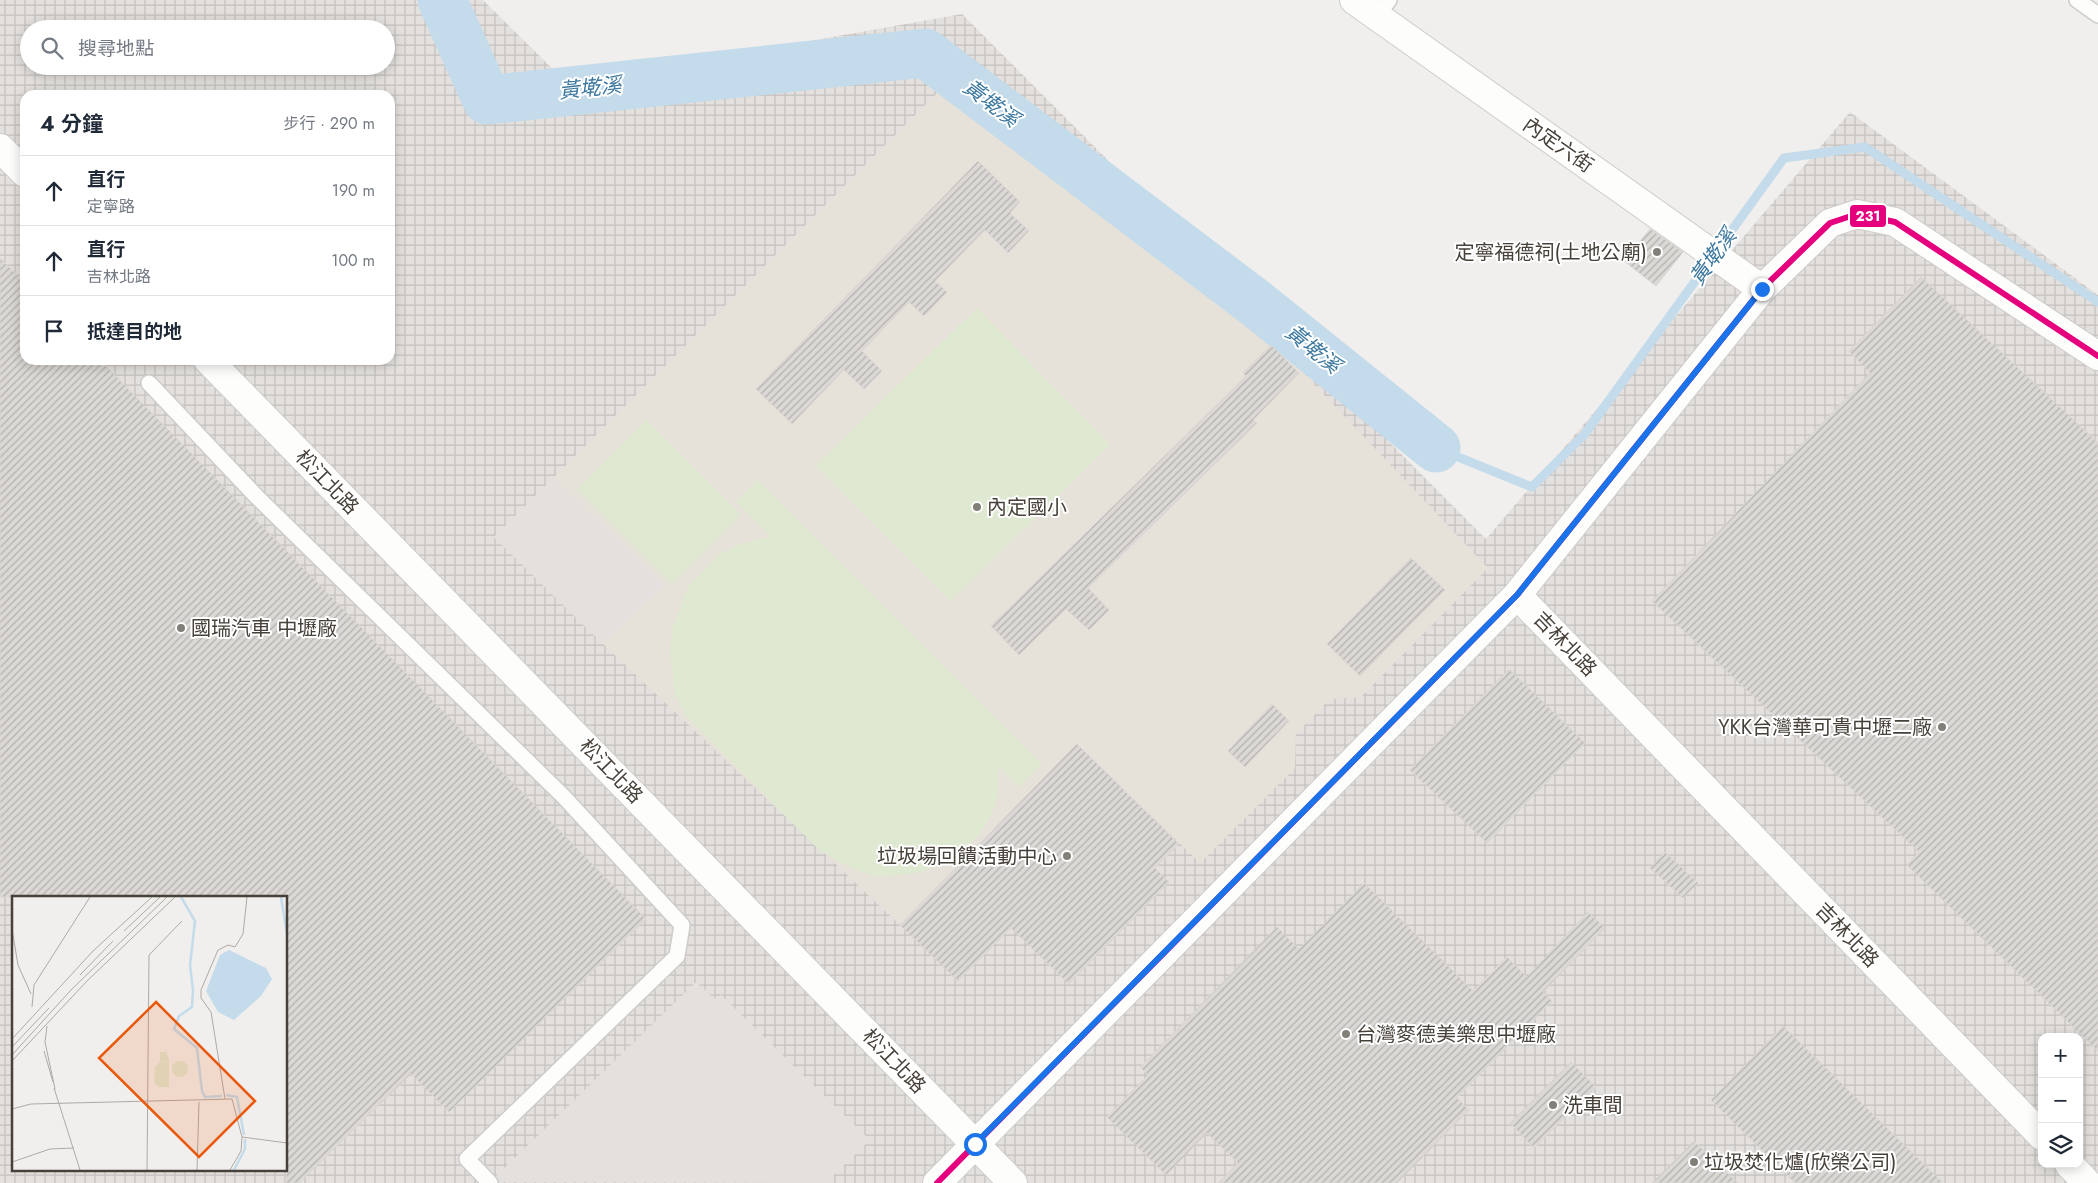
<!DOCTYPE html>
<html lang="zh-TW">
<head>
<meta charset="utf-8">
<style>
	:root { --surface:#fff; --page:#f2f2f3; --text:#1f2937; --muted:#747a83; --line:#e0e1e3 }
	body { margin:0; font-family:Jost,"Noto Sans TC",sans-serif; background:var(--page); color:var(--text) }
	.controls { position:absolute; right:15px; bottom:15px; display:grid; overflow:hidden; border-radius:10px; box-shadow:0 2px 12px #0003 }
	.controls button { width:45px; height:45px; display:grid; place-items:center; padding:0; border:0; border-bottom:1px solid var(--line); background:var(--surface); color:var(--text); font:25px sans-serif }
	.stop { position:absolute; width:15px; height:15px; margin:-11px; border:4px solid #1a73e8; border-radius:50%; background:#fff }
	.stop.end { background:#1a73e8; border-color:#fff; box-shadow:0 1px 5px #0008 }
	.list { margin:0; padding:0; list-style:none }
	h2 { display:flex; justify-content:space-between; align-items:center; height:65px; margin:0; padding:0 20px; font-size:21px }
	h2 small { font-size:16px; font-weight:400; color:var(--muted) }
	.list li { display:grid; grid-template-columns:32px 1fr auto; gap:15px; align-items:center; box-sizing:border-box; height:70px; padding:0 20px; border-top:1px solid var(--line) }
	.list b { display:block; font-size:19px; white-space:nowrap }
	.list p { margin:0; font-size:16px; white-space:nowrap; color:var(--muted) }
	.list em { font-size:16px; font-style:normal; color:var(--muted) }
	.icon { flex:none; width:28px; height:28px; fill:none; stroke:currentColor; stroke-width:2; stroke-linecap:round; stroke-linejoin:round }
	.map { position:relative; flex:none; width:2098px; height:1183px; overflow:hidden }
	.search { position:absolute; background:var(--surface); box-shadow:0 2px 12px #0003; left:20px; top:20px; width:375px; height:55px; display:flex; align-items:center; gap:12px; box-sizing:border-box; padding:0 18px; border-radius:28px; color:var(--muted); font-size:19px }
	.panel { position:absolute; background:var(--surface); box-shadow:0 2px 12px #0003; left:20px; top:90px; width:375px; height:275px; border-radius:15px }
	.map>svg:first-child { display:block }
</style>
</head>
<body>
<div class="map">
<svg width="2098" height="1183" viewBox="0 0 2098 1183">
	<defs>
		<pattern id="industrial-grid" width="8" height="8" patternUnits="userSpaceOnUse" patternTransform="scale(1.25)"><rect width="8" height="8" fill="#e3e0dd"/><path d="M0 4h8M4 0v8" fill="none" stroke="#c4c1be"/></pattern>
		<pattern id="building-hatch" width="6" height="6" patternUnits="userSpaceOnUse" patternTransform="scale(1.25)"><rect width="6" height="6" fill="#dbd8d5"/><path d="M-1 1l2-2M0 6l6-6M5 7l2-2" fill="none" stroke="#b3b1ae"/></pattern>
	</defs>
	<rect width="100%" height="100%" fill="#f1efed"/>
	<path fill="url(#industrial-grid)" fill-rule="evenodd" d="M0,0H483L568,84L962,14L1486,539L1850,112L2098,295V1183H0ZM29,29H386V66H29ZM25,95H390V360H25ZM14,897H286V1169H14ZM2042,1037H2079V1164H2042Z"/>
	<path fill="#e7e2d9" d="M943,87L1244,315L1297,366L1488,568L1361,697L1330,699L1296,734L1295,768L1200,863L1077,744L900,925L603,644L494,537Z"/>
	<path fill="#dfe8d0" d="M977,308L1110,445L950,601L816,465Z
		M646,420L741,515L672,584L577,489Z
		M758,480L1042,764L1020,787L998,767C998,774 999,782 998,790C993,836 946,872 902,875C892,875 880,878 871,875C853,869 835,860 819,850L685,715L675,694L670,651L672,630L688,587L719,554L738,545L770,537L736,502Z"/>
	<path fill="#e3e0de" d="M554,477L664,586L603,644L494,537Z
		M696,982L715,999L721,995L870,1140L826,1183L490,1182Z"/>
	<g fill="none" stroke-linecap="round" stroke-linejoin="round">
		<path stroke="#c3dbea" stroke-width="9" d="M1436,448L1532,487L1584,435L1784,158L1865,147L2098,302"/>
		<path stroke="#c3dbea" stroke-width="49" d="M442,0L487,100L925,53L1258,305L1436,448"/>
	</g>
	<path fill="url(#building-hatch)" stroke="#d9d6d3" d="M978,161L1020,202L1010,213L1029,231L1008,253L985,230L935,281L947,292L924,316L909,302L862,351L882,371L864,389L844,370L792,424L756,389Z
		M1650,229L1683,252L1656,286L1624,261Z
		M0,258L25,283V360H100L646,919L449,1112L411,1074L299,1183H286V897H0Z
		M1921,277L2098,443V1051L1907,865L1919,852L1652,601L1870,373L1849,351Z
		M1271,345L1299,373L1253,420L1257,423L1088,588L1109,610L1089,630L1066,609L1019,655L991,626L1246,376L1243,373Z
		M1411,558L1445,590L1360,676L1327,644Z
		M1509,669L1585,743L1487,843L1410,770Z
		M1272,704L1289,721L1245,767L1228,751Z
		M1077,744L1179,844L1155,868L1169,882L1069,984L1011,928L958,981L900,925Z
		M1665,852L1698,883L1683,898L1650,868Z
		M1364,883L1473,991L1507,957L1527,977L1588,912L1605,928L1543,992L1552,1001L1457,1098L1469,1110L1397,1183H1218L1238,1163L1207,1133L1166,1175L1107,1117L1148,1075L1140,1067L1277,927L1299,949Z
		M1783,1026L1943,1183H1795L1711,1100Z
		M1571,1062L1596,1087L1534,1148L1510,1123Z
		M1694,1141L1738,1183H1652Z"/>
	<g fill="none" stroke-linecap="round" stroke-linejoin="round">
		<g stroke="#cfcdca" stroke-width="18">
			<path id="lane" d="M2077,0L2098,15
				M1377,16L1389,0
				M149,383L257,497L564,797L682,925L677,956L467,1159L490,1183"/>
		</g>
		<g stroke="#cfcdca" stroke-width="30">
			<path id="street" d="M1354,0L1762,289
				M0,148L25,173
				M208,360L1013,1183
				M1517,595L2042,1136
				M2069,1164L2087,1183
				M937,1183L1517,595L1762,289L1830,223L1857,214L1895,222L2098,356"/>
		</g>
		<use href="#lane" stroke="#fdfdfc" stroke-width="15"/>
		<use href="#street" stroke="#fdfdfc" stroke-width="28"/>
		<g stroke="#fff" stroke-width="10">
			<path id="bus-1" d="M937,1183L1517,595L1762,289L1830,223L1857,214L1895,222L2098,356"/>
		</g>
		<use href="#bus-1" stroke="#e5007d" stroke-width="6"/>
	</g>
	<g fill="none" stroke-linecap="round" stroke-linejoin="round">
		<path stroke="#1a73e8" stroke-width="6" d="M975,1144L1517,595L1762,289"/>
	</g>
	<g fill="#827e78" stroke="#fff" stroke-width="2">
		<circle cx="1657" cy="252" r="5"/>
		<circle cx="977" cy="507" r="5"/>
		<circle cx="181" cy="628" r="5"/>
		<circle cx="1942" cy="727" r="5"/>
		<circle cx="1067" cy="856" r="5"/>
		<circle cx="1346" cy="1034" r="5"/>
		<circle cx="1553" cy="1105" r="5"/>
		<circle cx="1694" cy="1162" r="5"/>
	</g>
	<g text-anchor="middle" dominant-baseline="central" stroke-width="4" stroke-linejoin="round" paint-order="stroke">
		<g font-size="20" fill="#474139" stroke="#fff">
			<text transform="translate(1558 145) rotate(35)">內定六街</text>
			<text transform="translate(327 482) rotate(46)">松江北路</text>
			<text transform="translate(1565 644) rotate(46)">吉林北路</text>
			<text transform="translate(611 771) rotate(46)">松江北路</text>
			<text transform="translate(1847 935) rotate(46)">吉林北路</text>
			<text transform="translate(894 1061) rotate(46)">松江北路</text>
		</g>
		<g font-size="20" fill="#474139" stroke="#fff" text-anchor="start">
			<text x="1647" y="252" text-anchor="end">定寧福德祠(土地公廟)</text>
			<text x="987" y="507">內定國小</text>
			<text x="191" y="628">國瑞汽車 中壢廠</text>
			<text x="1932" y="727" text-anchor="end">YKK台灣華可貴中壢二廠</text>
			<text x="1057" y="856" text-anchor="end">垃圾場回饋活動中心</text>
			<text x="1356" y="1034">台灣麥德美樂思中壢廠</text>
			<text x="1563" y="1105">洗車間</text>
			<text x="1704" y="1162">垃圾焚化爐(欣榮公司)</text>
		</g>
		<g font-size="21" font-style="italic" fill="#3d789f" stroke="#fff">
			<text transform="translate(590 88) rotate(-6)">黃墘溪</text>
			<text transform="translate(991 103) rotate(37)">黃墘溪</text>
			<text transform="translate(1713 257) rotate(-54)">黃墘溪</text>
			<text transform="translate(1313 349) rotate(39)">黃墘溪</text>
		</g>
	</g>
	<g transform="translate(12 896)">
		<rect width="275" height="275" fill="#f1efed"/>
		<path d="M148,156H154L157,164V191H147L142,186L143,171L148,166L155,167L148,165ZM160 173a8 8 0 1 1 16 0a8 8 0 1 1-16 0Z" fill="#dfe8d0"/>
		<path d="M217,54L254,72L260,83L249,100L222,124L206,116L194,95L208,59Z" fill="#c3dbea"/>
		<path fill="none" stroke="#c3dbea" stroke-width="2.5" d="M169,1L183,25L178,69L181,94L180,111L167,120L162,133L185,152L190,195M269,1L275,37M190,195L193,201L210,200M214,199L225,201L232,239M222,274L233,253V243"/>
		<path fill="none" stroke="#ada9a5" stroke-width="1" d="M0,33L6,69L19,98M112,35L148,1M68,79L101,45M20,111L22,89L78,1M35,130L33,146L43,193M0,143L81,55L140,1M0,151L37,112M32,155L41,186M0,159L59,94L155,1M0,165L75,85L163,1M42,192L68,274M213,203L199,116L189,102V94L206,54L216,49L223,51L231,38L235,1M0,213L19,208L220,203L230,241L229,255L218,274M230,241L275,247M0,266L38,253L62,252M135,274L137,59L170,25M185,274L187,206"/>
		<path fill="#e8590c" fill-opacity="0.15" stroke="#e8590c" stroke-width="2.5" d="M144,106L243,205L187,261L87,162Z"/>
		<rect width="275" height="275" fill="none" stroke="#474139" stroke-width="2.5"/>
	</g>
	<rect stroke="#fff" stroke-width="2" x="1849" y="204" width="38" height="24" rx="5" fill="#e5007d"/>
	<g font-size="14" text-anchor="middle" font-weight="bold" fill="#fff">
		<text x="1868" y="221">231</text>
	</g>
</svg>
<div class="controls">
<button>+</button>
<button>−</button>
<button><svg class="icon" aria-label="layers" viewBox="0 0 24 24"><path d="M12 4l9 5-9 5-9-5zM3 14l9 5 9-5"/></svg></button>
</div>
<div class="stop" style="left:975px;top:1144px"></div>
<div class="stop end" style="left:1762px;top:289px"></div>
<div class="search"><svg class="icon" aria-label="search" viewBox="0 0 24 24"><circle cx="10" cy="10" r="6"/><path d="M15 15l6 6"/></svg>搜尋地點</div>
<section class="panel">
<h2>4 分鐘<small>步行 · 290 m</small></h2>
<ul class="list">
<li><svg class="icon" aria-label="ahead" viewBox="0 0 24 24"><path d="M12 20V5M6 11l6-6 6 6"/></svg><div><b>直行</b><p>定寧路</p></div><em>190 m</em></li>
<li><svg class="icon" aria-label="ahead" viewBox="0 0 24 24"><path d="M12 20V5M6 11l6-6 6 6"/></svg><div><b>直行</b><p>吉林北路</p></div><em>100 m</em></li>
<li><svg class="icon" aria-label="arrive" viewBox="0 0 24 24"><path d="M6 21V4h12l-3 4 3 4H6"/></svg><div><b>抵達目的地</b></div></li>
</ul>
</section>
</div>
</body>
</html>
